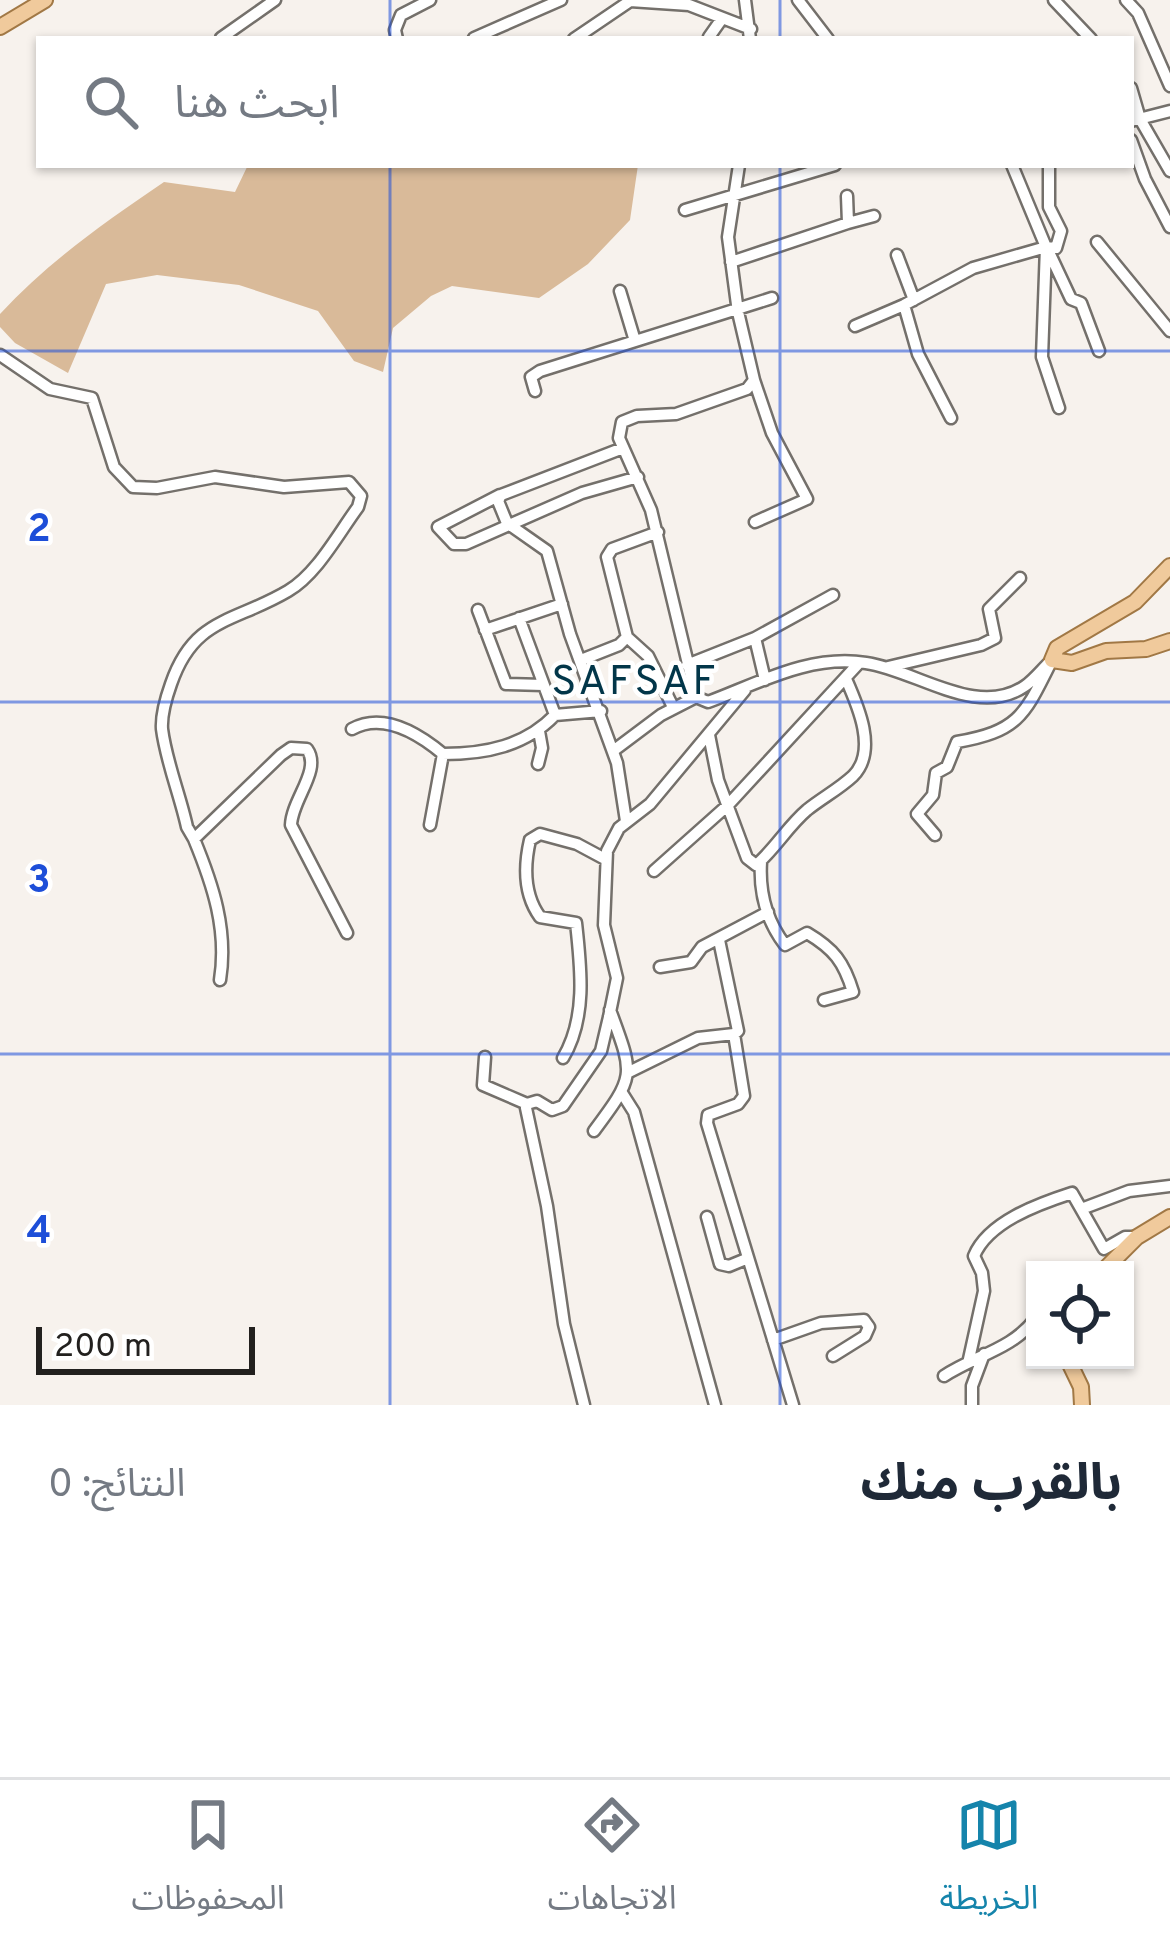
<!DOCTYPE html>
<html lang="ar">
<head>
<meta charset="utf-8">
<style>
	:root { --surface:#fff; --page:#f6f6f7; --text:#1f2937; --muted:#747a83; --line:#e0e1e3; --accent:#1584ab }
	body { margin:0; font-family:Overpass,"Noto Sans Arabic",sans-serif; background:var(--page); color:var(--text); direction:rtl }
	.controls { position:absolute; right:36px; bottom:36px; display:grid; overflow:hidden; border-radius:0px; box-shadow:0 3px 9px #0004 }
	.controls button { width:108px; height:108px; display:grid; place-items:center; padding:0; border:0; border-bottom:3px solid var(--line); background:var(--surface); color:var(--text); font:60px sans-serif }
	.scale { position:absolute; left:36px; bottom:30px; width:219px; box-sizing:border-box; padding-left:12px; border:6px solid #22201e; border-top:0; font-size:33px; line-height:42px; white-space:nowrap; color:#22201e; -webkit-text-stroke:9px #fff; paint-order:stroke }
	.list { margin:0; padding:0; list-style:none }
	h2 { display:flex; justify-content:space-between; align-items:center; height:156px; margin:0; padding:0 48px; font-size:51px }
	h2 small { font-size:39px; font-weight:400; color:var(--muted) }
	.icon { flex:none; width:66px; height:66px; fill:none; stroke:currentColor; stroke-width:2; stroke-linecap:round; stroke-linejoin:round }
	.map { position:relative; flex:none; width:1170px; height:1405px; overflow:hidden; direction:ltr }
	.search { position:absolute; background:var(--surface); box-shadow:0 3px 9px #0004; left:36px; right:36px; top:36px; height:132px; display:flex; align-items:center; gap:30px; box-sizing:border-box; padding:0 42px; border-radius:0px; color:var(--muted); font-size:45px }
	.sheet { height:372px; background:var(--surface) }
	nav { display:flex; justify-content:space-around; align-items:center; box-sizing:border-box; height:168px; border-top:3px solid var(--line); background:var(--surface); font-size:33px; color:var(--muted) }
	nav a { display:grid; justify-items:center; gap:6px }
	nav .on { color:var(--accent) }
	.map>svg:first-child { display:block }
</style>
</head>
<body>
<div class="map">
<svg width="1170" height="1405" viewBox="0 0 1170 1405">
	<rect width="100%" height="100%" fill="#f7f2ed"/>
	<path fill="#d9ba99" d="M248,165H638L630,220L588,264L539,298L452,286L431,296L393,328L383,372L354,361L318,311L239,285L157,275L106,284L68,373L15,343L0,327V314C48,262 105,222 164,182L235,192Z"/>
	<g fill="none" stroke-linecap="round" stroke-linejoin="round">
		<g stroke="#74706b" stroke-width="15">
			<path id="minor" d="M745,0L750,39
				M798,0L828,39
				M1054,0L1091,39
				M1126,0L1138,13L1170,86
				M709,37L721,20
				M221,38L275,0
				M474,38L561,0
				M397,39L395,30L401,15L430,0
				M574,39L630,1L689,5L751,29
				M1131,88L1140,119L1170,171
				M1131,121L1170,111
				M1131,140L1145,179L1170,227
				M739,165L728,237L738,312L754,380L747,389L676,414L637,416L622,422L619,438L651,510L696,697L708,702C759,683 810,654 866,663C916,670 977,719 1025,686C1035,679 1043,668 1052,660C1025,714 1020,731 957,742L947,767L936,773L933,795L917,814L935,835
				M1012,165L1046,247L1056,248L1061,231L1049,207V165
				M685,210L835,165
				M848,223L874,216
				M1097,242L1170,331
				M1046,247L1042,357L1059,408
				M1048,250L1071,299L1081,303L1099,351
				M897,255L914,300
				M731,262L848,223L847,196
				M620,291L635,341
				M904,305L918,354L951,418
				M855,326L904,305L973,268L1046,247
				M0,355L50,389L92,398L114,467L133,487L157,488L215,477L284,487L349,482L361,496L358,507C338,534 317,574 288,591C234,623 194,617 171,684C166,698 161,714 162,729C166,761 180,795 187,827L194,839L281,755L291,748L307,749C322,770 292,799 291,825L347,933
				M754,380L772,433L807,499L755,522
				M535,391L531,377L540,371L772,298
				M623,448L501,495L498,501L507,523L547,551L570,634L617,763L626,821
				M500,495L438,527L454,544H466L582,493L638,477
				M478,610L506,684L543,685
				M519,618L555,715
				M485,630L562,604
				M627,637L648,656L673,707
				M755,638L833,595
				M581,660L619,645L627,637L607,557L612,549L658,532
				M687,665L755,638L765,680
				M888,667L981,645L995,638L989,609L1020,578
				M352,729C383,712 419,734 443,754C486,754 525,746 555,715L601,711
				M709,735L718,780L747,858L756,865C775,849 788,826 807,810C822,798 839,789 853,776C878,751 858,706 846,679
				M613,751L661,715L696,697
				M538,764L542,748L539,731
				M430,825L443,754
				M194,839C213,885 228,930 220,980
				M761,862C759,893 766,920 785,945L807,933C834,949 844,962 853,992L824,1000
				M654,871L728,805L859,663
				M719,940L738,1031L734,1034L744,1096L738,1104L708,1115L707,1123L793,1405
				M660,967L691,962L702,947L768,912
				M485,1057L483,1085L527,1104
				M563,1058C587,1018 581,968 576,923L540,917C524,895 524,866 530,840L540,834L577,844L605,859
				M629,1072L698,1038L734,1034
				M622,1093L634,1112L715,1405
				M594,1131C636,1075 634,1075 610,1010
				M1084,1208L1129,1191L1170,1186
				M707,1217L720,1264L729,1266L746,1259
				M773,1340L821,1323L864,1320L869,1327L865,1336L833,1356
				M969,1359L984,1291L982,1273L974,1256C988,1222 1038,1204 1072,1193L1104,1249L1125,1237H1137
				M944,1376C974,1356 1013,1349 1035,1319
				M584,1405L564,1324L547,1206L526,1108L527,1104L537,1101L552,1110L563,1106L601,1051L609,1017L617,978L604,925L607,851L619,828L650,804L745,690
				M972,1405V1386L984,1354"/>
		</g>
		<g stroke="#a17845" stroke-width="18">
			<path id="major" d="M0,27L45,0
				M1170,566L1135,602L1057,648L1052,660L1072,663L1106,651L1146,649L1170,641
				M1104,1270L1137,1237L1170,1217
				M1068,1360L1081,1387L1082,1405"/>
		</g>
		<use href="#minor" stroke="#fff" stroke-width="10"/>
		<use href="#major" stroke="#f0ca9c" stroke-width="14"/>
	</g>
	<path fill="none" stroke="#1d4ed8" stroke-width="3" stroke-opacity="0.55" d="M390,0V39M780,0V39M390,165V1405M780,165V1405M0,351H1170M0,702H1170M0,1054H1170"/>
	<g text-anchor="middle" dominant-baseline="central" stroke-width="9" stroke-linejoin="round" paint-order="stroke">
		<g font-size="42" letter-spacing="3" fill="#023649" stroke="#fff">
			<text x="635" y="683">SAFSAF</text>
		</g>
	</g>
	<g font-size="39" text-anchor="middle" font-weight="bold" fill="#1d4ed8" stroke="#fff" stroke-width="9" stroke-linejoin="round" paint-order="stroke">
		<text x="39" y="541">2</text>
		<text x="39" y="892">3</text>
		<text x="39" y="1243">4</text>
	</g>
</svg>
<div class="controls">
<button><svg class="icon" aria-label="locate" viewBox="0 0 24 24"><circle cx="12" cy="12" r="6"/><path d="M12 2v4M12 18v4M2 12h4M18 12h4"/></svg></button>
</div>
<div class="scale">200 m</div>
<div class="search"><svg class="icon" aria-label="search" viewBox="0 0 24 24"><circle cx="10" cy="10" r="6"/><path d="M15 15l6 6"/></svg>ابحث هنا</div>
</div>
<section class="sheet">
<h2>بالقرب منك<small>النتائج: 0</small></h2>
<ul class="list">
</ul>
</section>
<nav>
<a class="on"><svg class="icon" aria-label="map" viewBox="0 0 24 24"><path d="M3 6l6-2 6 2 6-2v14l-6 2-6-2-6 2zM9 4v14M15 6v14"/></svg>الخريطة</a>
<a><svg class="icon" aria-label="directions" viewBox="0 0 24 24"><path d="M12 3l9 9-9 9-9-9zM9 14v-3h6M13 9l2 2-2 2"/></svg>الاتجاهات</a>
<a><svg class="icon" aria-label="saved" viewBox="0 0 24 24"><path d="M7 4h10v16l-5-4-5 4z"/></svg>المحفوظات</a>
</nav>
</body>
</html>
